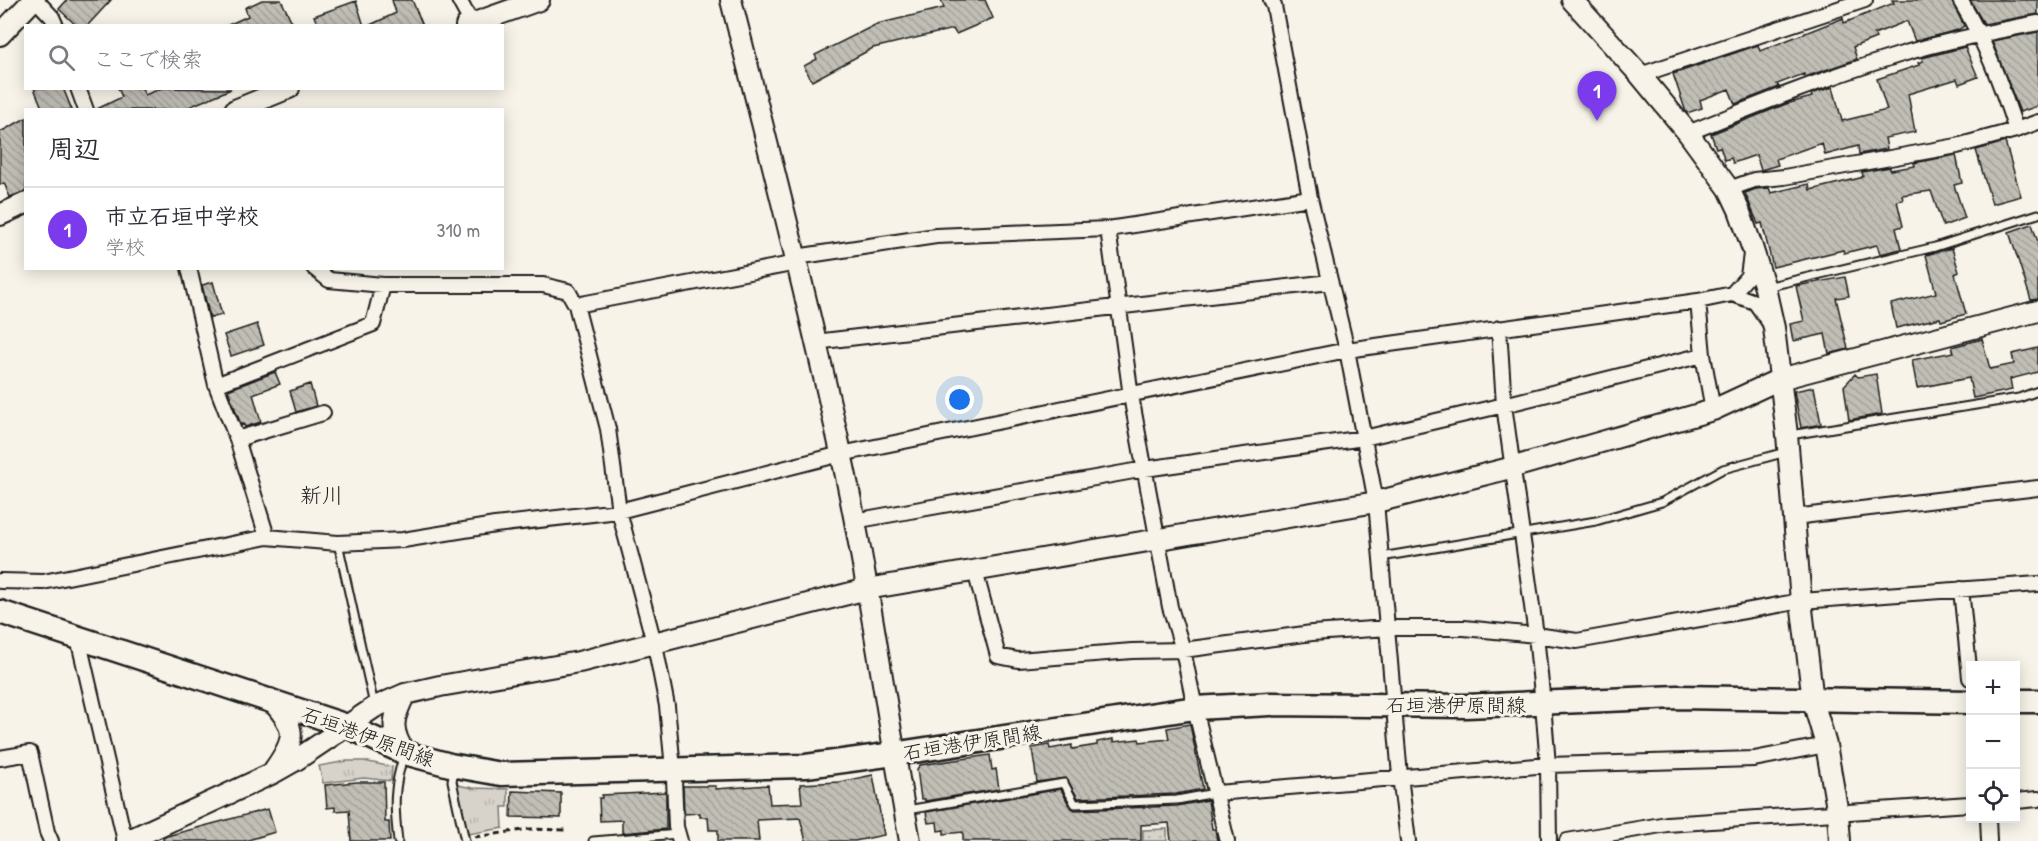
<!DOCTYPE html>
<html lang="ja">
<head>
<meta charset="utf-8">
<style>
	:root { --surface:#fff; --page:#f2f2f3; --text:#2b2b33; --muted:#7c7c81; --line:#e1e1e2; --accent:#7c3aed }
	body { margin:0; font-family:"Patrick Hand","Klee One",sans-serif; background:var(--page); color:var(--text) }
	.controls { position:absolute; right:18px; bottom:18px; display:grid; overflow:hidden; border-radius:0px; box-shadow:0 3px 15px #0003 }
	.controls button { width:54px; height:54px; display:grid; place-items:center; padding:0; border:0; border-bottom:2px solid var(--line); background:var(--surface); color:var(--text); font:30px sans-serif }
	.you { position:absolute; left:960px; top:400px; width:21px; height:21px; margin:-15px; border:4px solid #fff; border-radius:50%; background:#1a73e8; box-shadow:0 0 0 9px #1a73e833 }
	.badge { display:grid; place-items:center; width:39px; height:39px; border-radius:50%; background:var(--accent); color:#fff; font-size:20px; font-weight:700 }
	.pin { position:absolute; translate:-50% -50px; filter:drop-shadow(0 2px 3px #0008) }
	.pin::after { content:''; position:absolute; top:32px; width:21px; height:18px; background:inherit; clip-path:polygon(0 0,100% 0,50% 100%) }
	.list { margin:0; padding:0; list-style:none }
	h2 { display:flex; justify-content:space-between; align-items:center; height:78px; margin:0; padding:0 24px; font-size:26px }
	h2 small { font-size:20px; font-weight:400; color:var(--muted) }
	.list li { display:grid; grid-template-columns:39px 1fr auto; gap:18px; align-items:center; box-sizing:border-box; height:84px; padding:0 24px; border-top:2px solid var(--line) }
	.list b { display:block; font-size:22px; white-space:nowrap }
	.list p { margin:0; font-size:20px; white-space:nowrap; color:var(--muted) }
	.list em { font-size:20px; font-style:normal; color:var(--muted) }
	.icon { flex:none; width:33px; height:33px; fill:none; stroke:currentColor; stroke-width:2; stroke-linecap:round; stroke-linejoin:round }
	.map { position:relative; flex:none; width:2038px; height:841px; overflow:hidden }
	.search { position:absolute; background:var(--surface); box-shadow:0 3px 15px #0003; left:24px; top:24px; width:480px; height:66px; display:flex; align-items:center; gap:15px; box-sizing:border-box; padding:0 21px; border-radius:0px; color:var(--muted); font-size:22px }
	.panel { position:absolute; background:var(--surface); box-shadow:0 3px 15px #0003; left:24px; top:108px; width:480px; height:162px; border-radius:0px }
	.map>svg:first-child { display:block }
</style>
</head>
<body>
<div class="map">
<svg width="2038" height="841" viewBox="0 0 2038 841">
	<defs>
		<pattern id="grass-tufts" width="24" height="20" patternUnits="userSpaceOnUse" patternTransform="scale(1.5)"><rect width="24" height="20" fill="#d7d3cb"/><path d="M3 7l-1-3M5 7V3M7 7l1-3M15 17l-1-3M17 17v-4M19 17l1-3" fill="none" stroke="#b8b5ae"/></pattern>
		<pattern id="garden-dots" width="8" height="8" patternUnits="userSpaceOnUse" patternTransform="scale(1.5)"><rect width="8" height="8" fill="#d7d3cb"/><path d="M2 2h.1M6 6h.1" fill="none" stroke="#b8b5ae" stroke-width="1.8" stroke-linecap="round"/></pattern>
		<pattern id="building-back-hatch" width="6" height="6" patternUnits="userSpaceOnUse" patternTransform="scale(1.5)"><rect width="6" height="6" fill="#c0beb5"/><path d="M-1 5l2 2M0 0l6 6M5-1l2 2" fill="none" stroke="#a4a39b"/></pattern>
	</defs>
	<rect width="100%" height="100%" fill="#f7f3e8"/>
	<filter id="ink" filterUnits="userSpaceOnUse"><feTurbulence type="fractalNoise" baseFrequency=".0167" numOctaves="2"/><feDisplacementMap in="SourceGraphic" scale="12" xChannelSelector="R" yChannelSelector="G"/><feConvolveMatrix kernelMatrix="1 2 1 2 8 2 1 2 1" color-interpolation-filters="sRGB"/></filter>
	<g filter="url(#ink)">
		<path fill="url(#grass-tufts)" stroke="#7a7874" stroke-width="1.5" d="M347,761H364L392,767L391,781L364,778L323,783L319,766Z
			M457,785L473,788L508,789V807H502L503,828L468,834Z"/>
		<path fill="url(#garden-dots)" stroke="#7a7874" stroke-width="1.5" d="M1167,829V841H1143V830Z"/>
		<path fill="url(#building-back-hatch)" stroke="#1c1c1c" stroke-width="1.5" d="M67,0H111L87,26H77L59,9Z
			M262,0H281L294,26H226L248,16L245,8Z
			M392,0H412L423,26H368L396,13Z
			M941,0H985L993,18L956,34L953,29L873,48L812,81L804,66L817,59L815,55L877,24L944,8Z
			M1892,0H1951L1964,26L1958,30L1915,41L1907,21L1874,34L1876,38L1853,47L1857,59L1805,77L1804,74L1777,84L1779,87L1735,104L1729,89L1700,100L1702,108L1687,113L1686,112L1673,74L1758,45L1760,51L1843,18L1844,23L1894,3Z
			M1970,0H2038V14L1984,24Z
			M356,1L364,26H318L314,16Z
			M2038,32V106L2020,112L1992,41Z
			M1965,47L1978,77L1959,84L1957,79L1908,94L1915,132L1885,138L1887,149L1859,154L1858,146L1825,155L1822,143L1776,159L1778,165L1761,170L1756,155L1733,163L1731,158L1725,160L1720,147L1716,148L1711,134L1786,104L1812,97L1811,94L1833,87L1842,121L1887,110L1877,79L1919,65L1918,63L1923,61L1922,58Z
			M34,88H63L72,110H43Z
			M118,88H142L145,95L162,88L231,89L182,110H95L122,97Z
			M26,118V191L10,197L4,183L0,185V132Z
			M2005,142L2021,196L1992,204L1976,150Z
			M1956,155L1962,183L1954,185L1965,218L1943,226L1931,191L1902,195L1903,200L1897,201L1903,226L1896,228L1901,249L1880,254L1877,245L1844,253L1843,250L1773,267L1762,223L1758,224L1745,193L1756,189L1769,188L1771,193L1809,184L1810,190L1860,178L1863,176L1862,172L1890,167V170L1915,166L1914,163Z
			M2032,224L2038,242V299L2031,300L2009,232Z
			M1952,248L1959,272L1955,274L1966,314L1941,321L1940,318L1896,328L1891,304L1936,293L1926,255Z
			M1845,277L1849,296L1836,298L1848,349L1829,354L1825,334L1793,341L1790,324L1804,321L1796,286Z
			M213,282L222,315L210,318L202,285Z
			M257,324L264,345L231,356L224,335Z
			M1982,339L1990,369L2014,364L2012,354L2038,348V372L2010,379L2012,390L1973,398L1969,378L1917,388L1912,360L1954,352L1952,347Z
			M275,372L280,384L253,394L261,422L245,427L243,424L241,425L228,390Z
			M1855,374L1858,377L1876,374L1882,414L1849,420L1844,386Z
			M310,384L316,406L296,412L290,391Z
			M1814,387L1821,424L1801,428L1794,391Z
			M1190,724L1203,789L1176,794L1078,798L1066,778L1037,782L1032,748L1049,745L1050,749L1072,745V749L1097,745V742L1113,739V742L1139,739L1140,742L1169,739L1167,728Z
			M990,755L992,770L996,769L999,789L925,801V799H921L917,769L920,765Z
			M873,775L884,835L855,841H806L800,818L757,820L759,841H718V830H709L708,817H700V813L684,814L683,786H716V789L768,785L770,804L802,803L800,784L840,782Z
			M357,782H384L385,822H389L390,841H351L349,810L335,811V807L327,808L325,785Z
			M1061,789L1070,807L1075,810L1177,806L1208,800L1212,829H1215L1217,841H1171L1169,823L1141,825V841H963V832L944,834V830L938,831L937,822L928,823L926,812Z
			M512,791L561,793V818L511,817Z
			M666,792V829L622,833V820L600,821L599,798H602V795Z
			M268,809L275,832L245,841H163V838L167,836Z"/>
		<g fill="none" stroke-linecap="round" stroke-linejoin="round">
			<g stroke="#1c1c1c" stroke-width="11">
				<path id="lane" d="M1766,287L1935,247L2038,214
					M1790,435L2019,398L2038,391
					M338,543L374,705
					M1381,557L1596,521L1662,502L1723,469L1786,452
					M454,770L452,781L465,841
					M907,810L1064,783L1075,804L1177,800L1215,793
					M398,841C394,808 393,787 404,755
					M593,841L678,834"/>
			</g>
			<g stroke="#1c1c1c" stroke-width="18">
				<path id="street" d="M36,0L52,17L56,26
					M459,0L472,24
					M1271,0L1274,6L1310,198L1347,350L1376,502L1400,776L1408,841
					M1960,0C1985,41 2001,84 2016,130
					M1640,75L1865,0
					M78,88L86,110
					M1688,133C1757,105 1827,77 1899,55C1944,41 1991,32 2038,23
					M1729,189L1754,180L1784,177L1957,146L2016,130L2038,122
					M1108,229L1131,396L1170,607L1183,650L1195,708L1227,841
					M796,257L936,236L1108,229L1310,198
					M189,268L216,385L237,439L267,537
					M314,268L329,280L383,285H543L568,291L576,305L608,429L619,511L656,650L667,706L674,779L676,827L680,841
					M1732,294L1755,302L1769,322
					M1698,301L1703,355L1713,410
					M576,305L797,263
					M1499,328L1504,405L1536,635L1543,704L1548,765L1549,841
					M815,342L1330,282
					M216,385L373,324L383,285
					M237,439L323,413
					M1794,517L2038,488
					M854,521L1145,469L1364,438L1504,405L1703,355
					M975,571L998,656L1018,660L1132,651L1183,650L1312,633L1388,628H1464L1536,635L1577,641L1801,601L2038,584
					M0,581L43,582L267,537L338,543L403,540L495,525L619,511L841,454L1347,350L1698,301L1732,294L1748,276L1751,254
					M1961,589L1970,678
					M78,638L125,841
					M0,758L30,753L47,832L51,841
					M1217,793L1548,765L1754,759L1826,745
					M2016,801L2038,799
					M1988,818L1989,841
					M1567,841L1667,824L1970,804"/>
			</g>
			<g stroke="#1c1c1c" stroke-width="24">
				<path id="secondary" d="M731,0C769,151 808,301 841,453C869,581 886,712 910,841
					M1572,0L1640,75L1688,133L1729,189L1739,210L1752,247L1765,288L1774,328L1787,435L1801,601L1813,701L1826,745L1838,814L1840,841
					M466,26L539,0
					M0,35L33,0
					M235,110L289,88
					M0,215L26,203
					M270,699C298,729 296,739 274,770
					M405,753C389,729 393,718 405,694
					M127,841L273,773L296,760L375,707L405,694L440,686L579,662L867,589L1376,502L1514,467L1713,410L1780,379L2038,311"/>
			</g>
			<g stroke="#1c1c1c" stroke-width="27">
				<path id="primary" d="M0,612L347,726L405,753L450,765L501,774L806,766L894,754L1195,708L1270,704L1466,706L1678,697L1970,702
					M2016,701H2038"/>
			</g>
			<path stroke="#1c1c1c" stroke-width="3" stroke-dasharray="6 4.5" stroke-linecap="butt" d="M475,837L530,829L565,830"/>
			<use href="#lane" stroke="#f7f3e8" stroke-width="7"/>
			<use href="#street" stroke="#f7f3e8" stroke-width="14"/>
			<use href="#secondary" stroke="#f7f3e8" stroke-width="20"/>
			<use href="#primary" stroke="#f7f3e8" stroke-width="22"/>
		</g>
	</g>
	<g text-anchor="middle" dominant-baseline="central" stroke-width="6" stroke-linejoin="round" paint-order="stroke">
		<g font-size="20" fill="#1c1c1c" stroke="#f7f3e8">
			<text x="1456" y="704">石垣港伊原間線</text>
			<text transform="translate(368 736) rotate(20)">石垣港伊原間線</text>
			<text transform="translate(972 742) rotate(-9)">石垣港伊原間線</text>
		</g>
		<g font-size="22" fill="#1c1c1c" stroke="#f7f3e8">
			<text x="322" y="495">新川</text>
		</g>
	</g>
</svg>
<div class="controls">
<button>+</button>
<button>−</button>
<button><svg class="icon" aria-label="locate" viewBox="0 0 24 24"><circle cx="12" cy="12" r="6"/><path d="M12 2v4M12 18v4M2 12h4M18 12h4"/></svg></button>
</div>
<div class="you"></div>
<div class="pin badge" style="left:1597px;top:121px">1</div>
<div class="search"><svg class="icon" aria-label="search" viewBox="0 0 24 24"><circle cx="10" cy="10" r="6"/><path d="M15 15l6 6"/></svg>ここで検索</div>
<section class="panel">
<h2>周辺<small></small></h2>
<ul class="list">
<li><span class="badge">1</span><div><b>市立石垣中学校</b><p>学校</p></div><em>310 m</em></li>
</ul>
</section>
</div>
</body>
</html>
